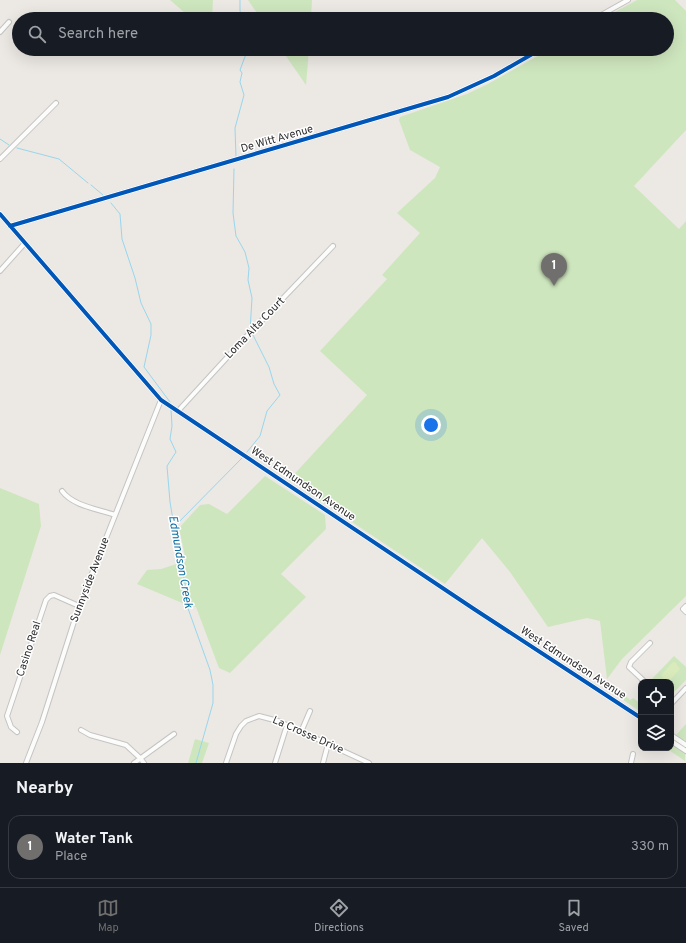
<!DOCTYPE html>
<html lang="en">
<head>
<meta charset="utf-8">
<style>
	:root { --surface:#171b24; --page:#20242c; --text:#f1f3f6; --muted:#9ea1a6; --line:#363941; --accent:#706f6e }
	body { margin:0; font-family:Overpass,sans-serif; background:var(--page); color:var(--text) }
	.controls { position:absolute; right:12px; bottom:12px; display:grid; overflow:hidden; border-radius:8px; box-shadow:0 4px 16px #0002 }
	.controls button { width:36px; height:36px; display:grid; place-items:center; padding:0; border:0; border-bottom:1px solid var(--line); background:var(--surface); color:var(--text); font:20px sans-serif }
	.you { position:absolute; left:431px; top:425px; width:14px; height:14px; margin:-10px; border:3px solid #fff; border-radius:50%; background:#1a73e8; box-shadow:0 0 0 6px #1a73e833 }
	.badge { display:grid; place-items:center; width:26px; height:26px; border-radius:50%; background:var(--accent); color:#fff; font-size:13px; font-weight:700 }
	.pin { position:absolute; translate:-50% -33px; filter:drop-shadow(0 1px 2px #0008) }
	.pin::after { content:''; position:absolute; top:21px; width:14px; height:12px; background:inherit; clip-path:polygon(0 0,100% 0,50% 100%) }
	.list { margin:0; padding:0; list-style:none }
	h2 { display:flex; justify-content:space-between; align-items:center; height:52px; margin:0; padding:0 16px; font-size:17px }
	h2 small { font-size:13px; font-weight:400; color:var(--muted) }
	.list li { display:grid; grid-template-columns:26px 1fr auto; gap:12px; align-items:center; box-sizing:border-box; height:64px; margin:0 8px 8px; padding:0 8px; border:1px solid var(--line); border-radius:12px }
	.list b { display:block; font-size:15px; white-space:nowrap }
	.list p { margin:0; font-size:13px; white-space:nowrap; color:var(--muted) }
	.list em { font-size:13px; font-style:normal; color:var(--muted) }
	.icon { flex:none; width:22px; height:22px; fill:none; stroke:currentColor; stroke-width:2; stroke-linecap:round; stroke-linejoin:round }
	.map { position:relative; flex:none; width:686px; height:763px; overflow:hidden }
	.search { position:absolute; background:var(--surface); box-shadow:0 4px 16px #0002; left:12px; right:12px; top:12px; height:44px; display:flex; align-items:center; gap:10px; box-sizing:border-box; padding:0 14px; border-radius:22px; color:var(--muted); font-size:15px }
	.sheet { height:124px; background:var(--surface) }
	nav { display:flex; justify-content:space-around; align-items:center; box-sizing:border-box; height:56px; border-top:1px solid var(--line); background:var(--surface); font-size:11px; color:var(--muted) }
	nav a { display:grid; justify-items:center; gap:2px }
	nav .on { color:var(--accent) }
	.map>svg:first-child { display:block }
</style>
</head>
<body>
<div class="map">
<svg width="686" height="763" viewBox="0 0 686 763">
	<rect width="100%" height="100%" fill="#ece8e4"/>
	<path fill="#cee6be" d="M170,0H213L212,19H192Z
		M248,0H312L311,19H261Z
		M637,0H675L686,11V130L634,186L679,229L686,221V596L622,659L607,679L600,621L587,618L548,627L510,572L482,538L445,584L289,480L367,395L320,351L387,279L382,275L420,233L397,213L435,178L440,167L410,150L399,120L400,117L467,94L488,84L550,49H667V19H602Z
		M281,49H309L306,85Z
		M265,476L325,515L326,529L281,574L306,597L230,673L219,668L196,607L187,605L137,584L147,570L161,569L186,561L179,528L200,505L209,504L227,514Z
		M0,488L39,504L41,526L0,655Z
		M674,656L686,667V680L674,692H671V682L650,681Z
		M612,684L630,700L633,698L641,704V712L607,689Z
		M686,724V742L676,735Z
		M195,739L209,743L202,763H188Z
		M671,743L685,752V761L666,748H671Z"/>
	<path fill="#d9eabb" d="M673,662H675L680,669L668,682H666L661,675Z"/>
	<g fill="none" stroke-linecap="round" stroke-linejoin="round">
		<path stroke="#99d6ec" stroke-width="1" d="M240,0V11L243,19
			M0,139L9,145
			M17,148L59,159L88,183
			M236,157L235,128L244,95L240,82L242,73L240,70L246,54L245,49
			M234,169L233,213L236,236L245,252L249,268L248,280L252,298L250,331
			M91,185L103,195
			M111,203L120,214L122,239L135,278L141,303L151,324V335L144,367L170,402
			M171,409L172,426L170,439L176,452L167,466L170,502L181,568L185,582V600L210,670L213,685V703L196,763
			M247,452L260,436L267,411L280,395L274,384L269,367L253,335
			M175,526L242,458"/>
		<g stroke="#c5c4c5" stroke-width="6">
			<path id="minor" d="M594,19L628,0
				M0,32L9,22
				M0,159L56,103
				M0,214L161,400L474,609L641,718
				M10,226L448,97L494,76L541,49
				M0,271L25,243
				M178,411L244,339L333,246
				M62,491C73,506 98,509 115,515
				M686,606L683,609L686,612
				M645,682L629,667L631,662L650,643
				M671,704L686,688
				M81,730L90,735L126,745L140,758
				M17,732L11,727L7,716L46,600L50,596L54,595L79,606
				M301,732L310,711
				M671,735L686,745
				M671,741L686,751
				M140,758L144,763
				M26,763L42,722L79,606L161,400
				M134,763L174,734
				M226,763L236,734L241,726L246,721L259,716L278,721L369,763
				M275,763L287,725
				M323,763L328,744
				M631,763L633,754"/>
		</g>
		<use href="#minor" stroke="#fcfcfb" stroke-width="4"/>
		<g stroke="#fff" stroke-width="6">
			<path id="cycleway" d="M0,214L161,400L474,609L641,718
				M10,226L448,97L494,76L541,49"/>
		</g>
		<use href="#cycleway" stroke="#0057b8" stroke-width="4"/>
	</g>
	<g text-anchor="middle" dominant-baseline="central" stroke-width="3" stroke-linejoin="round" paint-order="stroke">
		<g font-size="11" fill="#2e2e2e" stroke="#fff">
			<text transform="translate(277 139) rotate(-16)">De Witt Avenue</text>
			<text transform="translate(255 328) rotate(-46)">Loma Alta Court</text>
			<text transform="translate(303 484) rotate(34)">West Edmundson Avenue</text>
			<text transform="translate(90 580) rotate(-69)">Sunnyside Avenue</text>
			<text transform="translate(29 649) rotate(-72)">Casino Real</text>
			<text transform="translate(573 663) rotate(33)">West Edmundson Avenue</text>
			<text transform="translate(308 735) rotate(24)">La Crosse Drive</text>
		</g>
		<g font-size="12" font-style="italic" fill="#0d6fa3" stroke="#fff">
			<text transform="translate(180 562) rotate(80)">Edmundson Creek</text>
		</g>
	</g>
</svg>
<div class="controls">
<button><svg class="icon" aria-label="locate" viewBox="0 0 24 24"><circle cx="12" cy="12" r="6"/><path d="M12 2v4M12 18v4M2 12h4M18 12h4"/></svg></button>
<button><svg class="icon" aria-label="layers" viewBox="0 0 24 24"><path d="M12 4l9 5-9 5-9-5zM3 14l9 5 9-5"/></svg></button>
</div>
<div class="you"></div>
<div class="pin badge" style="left:554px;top:286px">1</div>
<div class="search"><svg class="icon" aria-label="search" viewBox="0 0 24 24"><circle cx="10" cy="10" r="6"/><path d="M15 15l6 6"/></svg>Search here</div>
</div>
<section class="sheet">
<h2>Nearby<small></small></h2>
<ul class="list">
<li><span class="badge">1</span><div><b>Water Tank</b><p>Place</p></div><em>330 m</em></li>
</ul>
</section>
<nav>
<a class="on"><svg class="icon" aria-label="map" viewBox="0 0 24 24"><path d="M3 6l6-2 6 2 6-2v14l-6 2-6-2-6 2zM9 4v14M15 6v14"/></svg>Map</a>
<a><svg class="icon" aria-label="directions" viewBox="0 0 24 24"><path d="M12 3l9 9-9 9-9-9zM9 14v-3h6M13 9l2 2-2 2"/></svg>Directions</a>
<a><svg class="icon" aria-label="saved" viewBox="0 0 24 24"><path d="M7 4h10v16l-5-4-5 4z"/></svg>Saved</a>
</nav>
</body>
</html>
